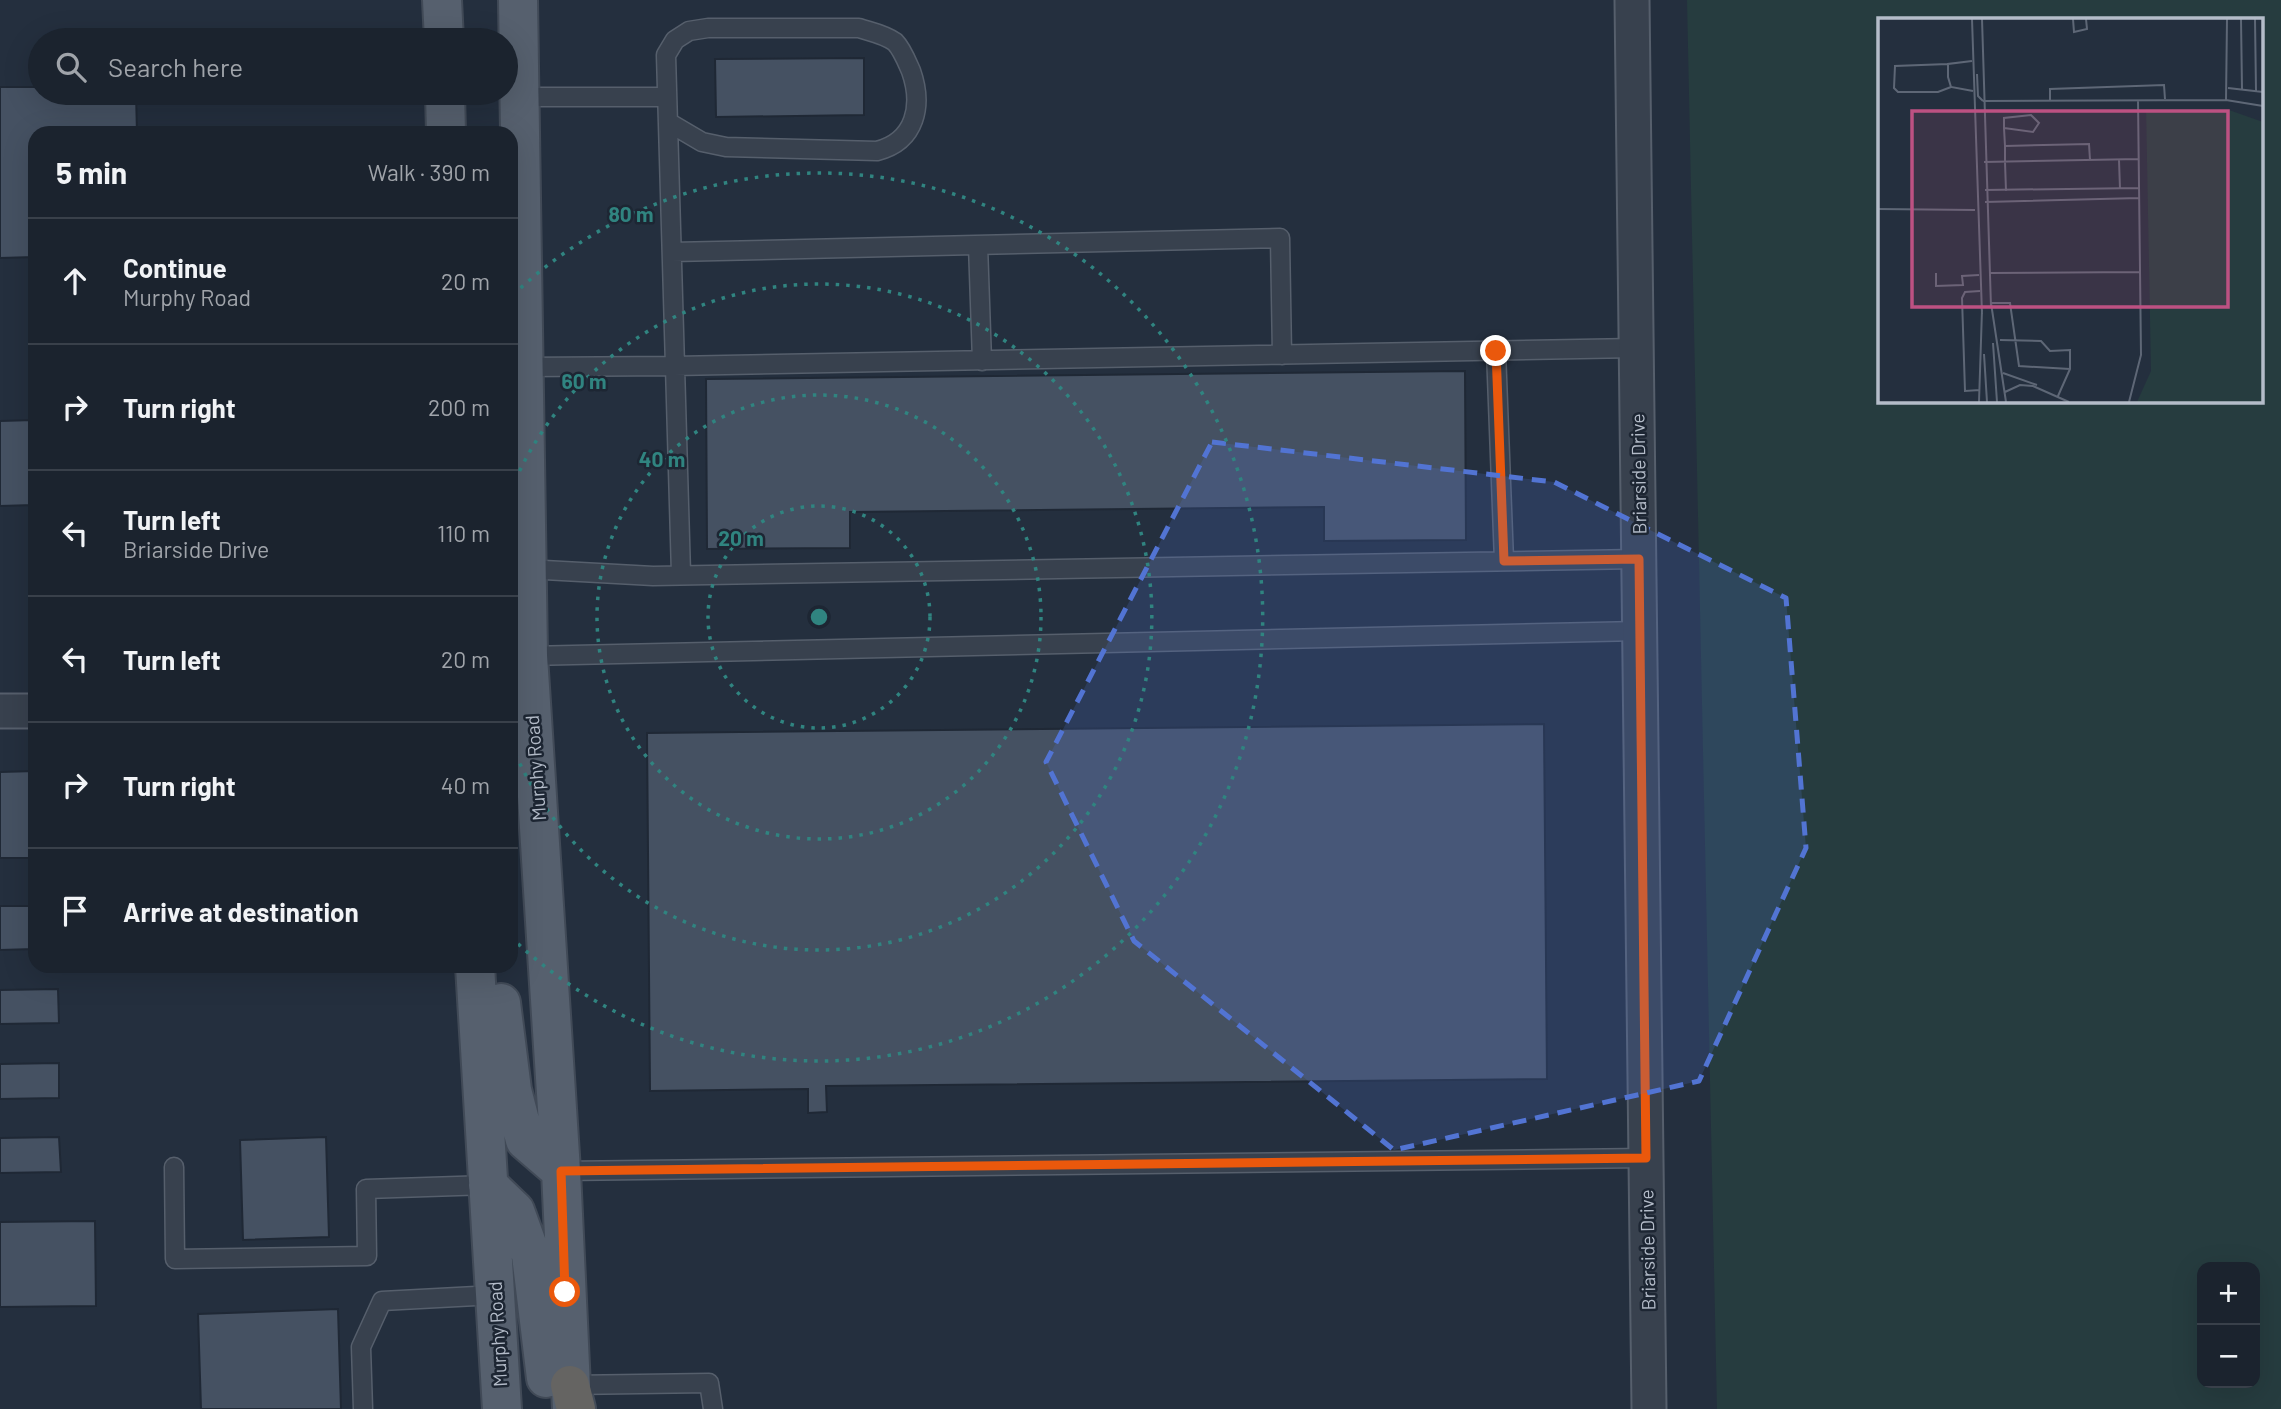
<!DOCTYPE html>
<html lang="en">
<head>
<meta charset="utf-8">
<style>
	:root { --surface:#1b232e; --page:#242b36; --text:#f1f3f6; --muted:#a0a4aa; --line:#39404a }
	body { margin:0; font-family:Barlow,sans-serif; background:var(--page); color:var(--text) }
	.controls { position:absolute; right:21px; bottom:21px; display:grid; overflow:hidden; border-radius:14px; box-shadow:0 7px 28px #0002 }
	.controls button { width:63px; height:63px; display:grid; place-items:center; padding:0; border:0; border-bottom:2px solid var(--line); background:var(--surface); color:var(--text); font:35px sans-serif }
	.stop { position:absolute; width:21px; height:21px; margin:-16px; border:5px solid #ea580c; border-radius:50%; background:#fff }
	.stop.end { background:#ea580c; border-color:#fff; box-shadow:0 2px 7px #0008 }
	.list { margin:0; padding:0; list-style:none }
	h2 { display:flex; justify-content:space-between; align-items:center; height:91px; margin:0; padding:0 28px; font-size:30px }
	h2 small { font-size:23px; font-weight:400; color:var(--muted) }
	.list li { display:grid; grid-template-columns:46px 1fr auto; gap:21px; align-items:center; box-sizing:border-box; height:126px; padding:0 28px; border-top:2px solid var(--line) }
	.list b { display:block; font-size:26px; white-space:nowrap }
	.list p { margin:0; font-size:23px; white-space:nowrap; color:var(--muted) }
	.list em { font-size:23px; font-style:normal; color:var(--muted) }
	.icon { flex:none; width:38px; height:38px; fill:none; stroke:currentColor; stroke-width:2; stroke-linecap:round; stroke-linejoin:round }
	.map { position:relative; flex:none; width:2281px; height:1409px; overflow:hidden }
	.search { position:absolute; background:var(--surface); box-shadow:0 7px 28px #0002; left:28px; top:28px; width:490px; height:77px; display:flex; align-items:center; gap:18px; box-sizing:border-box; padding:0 24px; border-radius:38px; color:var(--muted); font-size:26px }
	.panel { position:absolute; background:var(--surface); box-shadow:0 7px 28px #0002; left:28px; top:126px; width:490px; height:847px; border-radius:21px }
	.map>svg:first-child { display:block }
</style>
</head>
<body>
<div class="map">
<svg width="2281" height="1409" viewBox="0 0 2281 1409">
	<rect width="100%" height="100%" fill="#242f3e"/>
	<path fill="#263c3f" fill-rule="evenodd" d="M1687,0H2281V1409H1717ZM1880,19H2262V401H1880ZM2202,1267H2255V1383H2202Z"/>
	<path fill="#455162" stroke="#1f2835" stroke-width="2" d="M864,58V115L716,117L715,59Z
		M0,87H40V93H136L137,133H35V257L0,258Z
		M1465,371L1466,540L1324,541V507L850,512V548L707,549L706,379Z
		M33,420L34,505L0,506V421Z
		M1544,724L1547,1079L826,1086L827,1112L808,1113V1089L650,1091L647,733Z
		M35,771V858H0V772Z
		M0,906H35V949L0,950Z
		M105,966H323L105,969Z
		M58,989L59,1023L0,1024V990Z
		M59,1063V1098L0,1099V1064Z
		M59,1137L61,1172L0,1173V1138Z
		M326,1137L329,1237L243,1240L240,1140Z
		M95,1221L96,1306L0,1307V1222Z
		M338,1309L341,1409H201L198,1314Z"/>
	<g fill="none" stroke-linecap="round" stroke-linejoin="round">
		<g stroke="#565f6c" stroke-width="21">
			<path id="service" d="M520,97H667
				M668,122L702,142L726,147L877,151C916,141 923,105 911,71C907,62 902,49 895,42C884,34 871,32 859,28H708L689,31L675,40L666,55L681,574
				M978,245L982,361
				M672,252L1280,238L1282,355
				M1496,351L1504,561
				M525,367L674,366L1636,348
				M526,569L653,576L1639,559
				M528,656L1640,631
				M174,1167L175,1259L367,1256L366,1189L488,1185
				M561,1171L1646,1158
				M570,1385L709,1383L713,1409
				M363,1409L361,1347L382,1301L495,1295"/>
		</g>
		<g stroke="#565f6c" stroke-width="37">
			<path id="minor" d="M1632,0L1649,1409
				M0,711H35"/>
		</g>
		<g stroke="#414a57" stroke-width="42">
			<path id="primary" d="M442,0L444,40
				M518,0L528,656L561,1171L572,1409
				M445,93L446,133
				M475,966L502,1409
				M501,1003L512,1090L525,1140L561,1171
				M488,1185L515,1211L531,1255L546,1378"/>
		</g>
		<g stroke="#434c59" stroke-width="42">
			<path id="trunk" d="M570,1385L576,1409"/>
		</g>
		<use href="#service" stroke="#38414e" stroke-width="18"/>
		<use href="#minor" stroke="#38414e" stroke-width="33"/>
		<use href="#primary" stroke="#56606e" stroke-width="38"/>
		<use href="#trunk" stroke="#656462" stroke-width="38"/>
	</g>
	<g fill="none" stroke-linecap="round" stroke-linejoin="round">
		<path stroke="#ea580c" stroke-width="9" d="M565,1292L561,1171L1646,1158L1639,559L1504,561L1496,351"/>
	</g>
	<path fill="#5274d3" fill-opacity="0.2" stroke="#5274d3" stroke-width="5" stroke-dasharray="14 9" stroke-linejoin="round" d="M1212,442L1554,482L1786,598L1806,848L1699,1081L1394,1150L1134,941L1046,762Z"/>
	<g fill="none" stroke="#308480" stroke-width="3.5" stroke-dasharray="3.5 7">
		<circle cx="819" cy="617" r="111"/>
		<circle cx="819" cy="617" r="222"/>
		<path d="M511 490A333 333 0 1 1 511 744"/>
		<path d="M513 295A444 444 0 1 1 513 939"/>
	</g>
	<g text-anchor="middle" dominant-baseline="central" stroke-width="5" stroke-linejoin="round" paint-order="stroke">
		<g font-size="19" fill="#b4bcc9" stroke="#1d2633">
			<text transform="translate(1638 474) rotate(-91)">Briarside Drive</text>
			<text transform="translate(535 768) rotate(-94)">Murphy Road</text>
			<text transform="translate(1647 1250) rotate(-91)">Briarside Drive</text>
			<text transform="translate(497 1334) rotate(-93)">Murphy Road</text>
		</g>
	</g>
	<g transform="translate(1878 18)">
		<rect width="385" height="385" fill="#242f3e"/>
		<path d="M268,91L351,92L385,104V384H259L273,353Z" fill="#263c3f"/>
		<path fill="none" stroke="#5e6776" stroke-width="2" d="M94,1L104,296M104,1L113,289M195,1L196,14L209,11L208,1M363,1L364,71M377,1L378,73M94,43L70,46V59L73,69L95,73M70,46L17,48L16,70L20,74H60L73,69M99,56L100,78L105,83M350,70L385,74M348,82L349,1M105,83L348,82L385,88M172,83V71L286,67L287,81M126,110L155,114L161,105L153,97L126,100V110L127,128V144L128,173M127,128L211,126L212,142M241,142L242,171M106,144L261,141M107,172L261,170M107,184L261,180M0,191L97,192M58,255V268L85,267L84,258L101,257M112,255L262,254M113,285H132L141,348L192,351M113,285L128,384M122,322L163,323L172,333L192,332V351L180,378M115,325L119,384M106,336L109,384M125,355L159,367M102,372L87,373L84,280L87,274L102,273M127,374L142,367L155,368L191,384M101,384L104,292M251,384L263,337L260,82"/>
		<path fill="#bd5182" fill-opacity="0.15" stroke="#bd5182" stroke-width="3.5" d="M34,93H350V289H34Z"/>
		<rect width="385" height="385" fill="none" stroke="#b4bcc9" stroke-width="3.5"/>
	</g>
	<circle cx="819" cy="617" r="10" fill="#308480" stroke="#1d2633" stroke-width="3.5"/>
	<g font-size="21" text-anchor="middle" font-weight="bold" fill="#308480" stroke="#1d2633" stroke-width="5" stroke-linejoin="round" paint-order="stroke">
		<text x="631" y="222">80 m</text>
		<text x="584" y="389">60 m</text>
		<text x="662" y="467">40 m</text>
		<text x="741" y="546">20 m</text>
	</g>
</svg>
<div class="controls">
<button>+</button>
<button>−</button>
</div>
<div class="stop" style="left:565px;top:1292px"></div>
<div class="stop end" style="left:1496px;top:351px"></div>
<div class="search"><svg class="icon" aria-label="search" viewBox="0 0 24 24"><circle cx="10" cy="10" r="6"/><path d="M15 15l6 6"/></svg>Search here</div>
<section class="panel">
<h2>5 min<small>Walk · 390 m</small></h2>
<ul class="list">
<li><svg class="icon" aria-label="ahead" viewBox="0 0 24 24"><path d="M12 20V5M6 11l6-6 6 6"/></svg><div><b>Continue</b><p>Murphy Road</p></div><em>20 m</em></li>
<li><svg class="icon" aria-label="right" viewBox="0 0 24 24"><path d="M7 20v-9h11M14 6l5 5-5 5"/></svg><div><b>Turn right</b></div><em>200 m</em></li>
<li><svg class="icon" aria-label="left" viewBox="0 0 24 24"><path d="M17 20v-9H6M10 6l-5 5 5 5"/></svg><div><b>Turn left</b><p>Briarside Drive</p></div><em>110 m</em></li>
<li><svg class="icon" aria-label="left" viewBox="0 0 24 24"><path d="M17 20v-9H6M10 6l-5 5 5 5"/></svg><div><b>Turn left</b></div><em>20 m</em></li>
<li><svg class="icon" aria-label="right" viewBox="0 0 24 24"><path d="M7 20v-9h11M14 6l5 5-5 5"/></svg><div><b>Turn right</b></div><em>40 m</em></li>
<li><svg class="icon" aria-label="arrive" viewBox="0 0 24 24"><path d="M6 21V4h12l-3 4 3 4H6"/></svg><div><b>Arrive at destination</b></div></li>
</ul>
</section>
</div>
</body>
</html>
